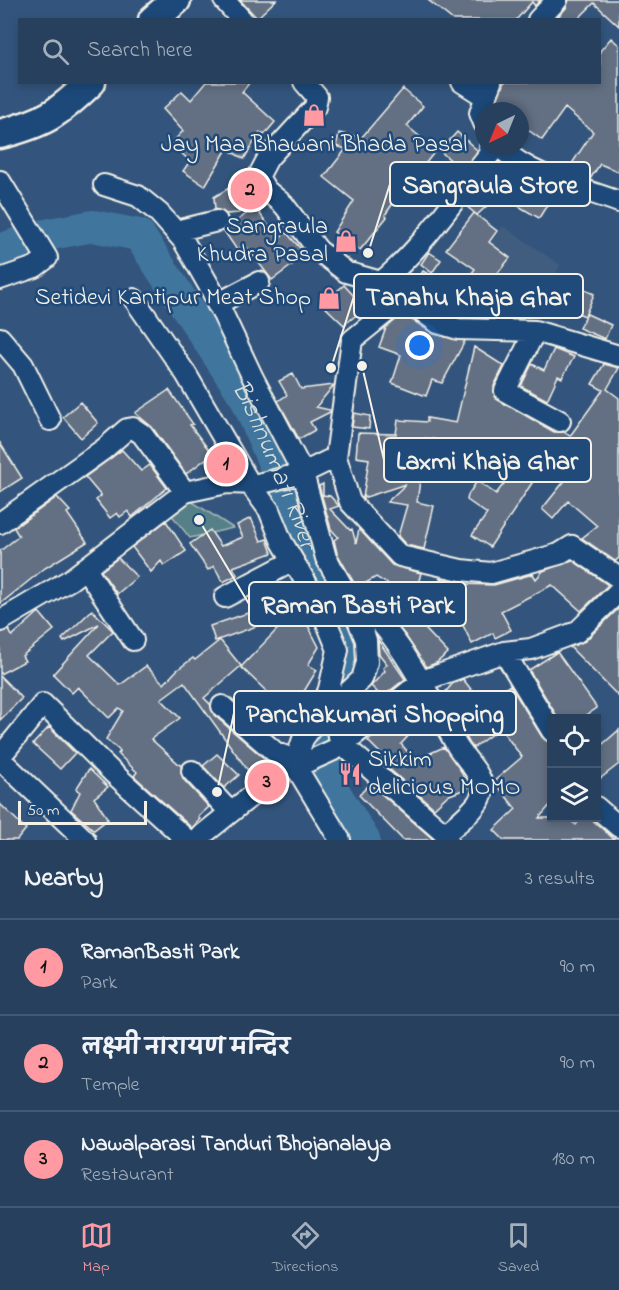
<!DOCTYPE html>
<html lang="en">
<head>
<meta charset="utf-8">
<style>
	:root { --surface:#26405e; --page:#2e4764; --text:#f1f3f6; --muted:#a4afbc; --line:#425973; --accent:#ff9aa2 }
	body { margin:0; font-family:"Indie Flower","Playpen Sans Deva",sans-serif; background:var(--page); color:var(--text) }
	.controls { position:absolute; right:18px; bottom:18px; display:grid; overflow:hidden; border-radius:0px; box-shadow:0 3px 9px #0003 }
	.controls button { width:54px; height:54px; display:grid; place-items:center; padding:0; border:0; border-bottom:2px solid var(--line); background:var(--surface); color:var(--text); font:30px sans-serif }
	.compass { position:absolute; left:475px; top:102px; width:54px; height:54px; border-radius:50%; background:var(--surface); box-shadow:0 3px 9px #0003; rotate:223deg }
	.scale { position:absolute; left:18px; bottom:15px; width:129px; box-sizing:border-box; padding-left:6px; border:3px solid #f4f1e8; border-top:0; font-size:16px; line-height:21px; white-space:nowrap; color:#f4f1e8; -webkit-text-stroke:4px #1f4a7a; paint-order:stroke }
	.you { position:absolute; left:420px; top:346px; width:21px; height:21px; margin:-15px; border:4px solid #fff; border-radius:50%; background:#1a73e8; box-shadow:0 0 0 9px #1a73e833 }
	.badge { display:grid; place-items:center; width:39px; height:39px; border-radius:50%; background:var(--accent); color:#111; font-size:20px; font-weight:700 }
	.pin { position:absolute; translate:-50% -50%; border:3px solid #fff; box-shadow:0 2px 6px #0006 }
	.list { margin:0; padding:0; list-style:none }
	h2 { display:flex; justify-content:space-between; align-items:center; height:78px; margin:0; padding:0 24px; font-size:26px }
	h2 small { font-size:20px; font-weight:400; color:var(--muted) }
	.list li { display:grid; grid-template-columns:39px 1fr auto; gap:18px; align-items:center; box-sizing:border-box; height:96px; padding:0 24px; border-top:2px solid var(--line) }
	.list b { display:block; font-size:22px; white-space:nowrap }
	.list p { margin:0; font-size:20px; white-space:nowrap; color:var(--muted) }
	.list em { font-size:20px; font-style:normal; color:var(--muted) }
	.icon { flex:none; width:33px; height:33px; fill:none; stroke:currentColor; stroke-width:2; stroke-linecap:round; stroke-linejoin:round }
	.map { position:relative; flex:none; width:619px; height:840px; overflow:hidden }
	.search { position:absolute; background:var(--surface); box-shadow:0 3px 9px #0003; left:18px; right:18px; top:18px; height:66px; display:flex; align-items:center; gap:15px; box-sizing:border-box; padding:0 21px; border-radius:0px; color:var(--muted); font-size:22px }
	.sheet { height:366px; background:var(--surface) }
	nav { display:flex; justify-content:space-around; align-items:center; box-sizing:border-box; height:84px; border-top:2px solid var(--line); background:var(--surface); font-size:16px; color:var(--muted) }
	nav a { display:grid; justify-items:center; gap:3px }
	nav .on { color:var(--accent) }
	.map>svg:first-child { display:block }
</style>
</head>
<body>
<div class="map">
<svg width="619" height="840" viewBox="0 0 619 840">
	<rect width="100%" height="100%" fill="#33557d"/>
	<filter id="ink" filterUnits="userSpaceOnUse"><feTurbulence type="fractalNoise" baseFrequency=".0167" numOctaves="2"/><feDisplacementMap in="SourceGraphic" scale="12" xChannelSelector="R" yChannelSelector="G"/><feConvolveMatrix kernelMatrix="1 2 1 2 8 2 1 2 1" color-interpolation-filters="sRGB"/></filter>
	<g filter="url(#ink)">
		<path fill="#415d7f" d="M503,226L560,265L534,324L438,312Z"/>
		<path fill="#578087" stroke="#a6b8b8" stroke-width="1.5" d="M188,499L233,528L190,538L170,513Z"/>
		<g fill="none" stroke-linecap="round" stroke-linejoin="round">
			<path stroke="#41769e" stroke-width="32" id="s1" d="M0,250L35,237L93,226L139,235L246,398L300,524L311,562L339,609L355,652L319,743L335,793L364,840"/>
		</g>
		<path fill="#636f83" stroke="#f4f1e8" stroke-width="1.5" d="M240,0H276L257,18Z
			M428,0H540L535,6L532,2L516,20H453Z
			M569,0H619V26L594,3L577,20H555L566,8Z
			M611,38L619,45V172L600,164L590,179L567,171L593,132L565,108L542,140L520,124V111H509L497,101L504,82H600V51Z
			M206,82H250L242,92L275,122L264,135L260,132L244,159L227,149L205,186L183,171L190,161L171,144L183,131L163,109L182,91L191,100Z
			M403,89L423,106L407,126L436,150L418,173L415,171L385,215L387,217L360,250L334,232L354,201L324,177L346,149L336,146L339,133L362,137Z
			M457,132L478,151L462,170L440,151Z
			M501,164L540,191L542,187L576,200L574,203L555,192L539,218L513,203L501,193L477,215L466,206L496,167Z
			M234,185L239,213L226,214L215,209L214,197Z
			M255,207L278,239L286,232L306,255L272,280L245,245L237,250L224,231Z
			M474,213L497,231L489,242L510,258L497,274L503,279L476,314L454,297L475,269L446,249Z
			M429,252L441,260L432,273L421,264Z
			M423,271L452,288L439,309L413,286Z
			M344,285L365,308L344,325L322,304Z
			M576,286L594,294L585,316L570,310Z
			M403,314L434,334L465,341L442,383L432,380L426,396L392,383L401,355L379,347L386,328Z
			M587,314L611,325L605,339L579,328Z
			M474,347L504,366L494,386L495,398L554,432H564L570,436L603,390L592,384L604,364L619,368L607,389L619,398V558L615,561L582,538L597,526L568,501L553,519L542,509L571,473L551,454L490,547L472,535L487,514L467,500L468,495L477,481L496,494L522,460L492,442L479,476L454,466L463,444L426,438L417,502L434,506L424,549L406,545L398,536L407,505L387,502L406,484L363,498L369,459L356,457L358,433L396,434L398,420L427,422V418L456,423Z
			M554,349L574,357L562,378L558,376L547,400L521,386L532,364L544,370Z
			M293,374L301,389L334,385L316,407L330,410V412L310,422L315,430L299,439L278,401L287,395L279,381Z
			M169,390L193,424L190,425L212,454L186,474L152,427L135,413Z
			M80,402L98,423L81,438L63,417Z
			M354,413L370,416L369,429L352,427Z
			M0,443L22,478L0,492Z
			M122,450L141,471L150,465L167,488L132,517L128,511L120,517L117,513L110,518L96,500L101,496L85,477Z
			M323,484V495L330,496L339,506L330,509L350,530L352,529L356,543L359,529L392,565L421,573L410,613L448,653L436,663L426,667L405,635L379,607L398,590L376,577L357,588L337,553L334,540L338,537L331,529L319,486Z
			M57,497L70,511L67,513L87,542L45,568L0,604V551L19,536L14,528Z
			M251,518L261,541L267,539L272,553L233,567L237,575L223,582L214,566L208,570L190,544L210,530L221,546L243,537L237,525Z
			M166,521L186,551L164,566L161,561L151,572L132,547Z
			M118,558L137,577L117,594L101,571Z
			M572,560L608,585L581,611L552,585L501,611L511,630L495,638L493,633L472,644L440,578L460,584L494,585L533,574L536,579L543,571Z
			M291,593L319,647L308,665L317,670L303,693L287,711L241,667L293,613L215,641L210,626L271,605Z
			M619,608V697L570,647L585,641Z
			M92,610L113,631L89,655L120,685L146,666L164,684L177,670L193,658L195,660L220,640L241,666L204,698L210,704L214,715L265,759L252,776L184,682L161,699L180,718L151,739L181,766L183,779L209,807L198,817L200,819L192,828L134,776L137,772L118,754L120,751L106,739L123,711L119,708L109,718L78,687L72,693L53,674L99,624L64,642L62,639Z
			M39,612L54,630L22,656L25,661L0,674V633L9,630L12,636Z
			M378,640L405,679L382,697L371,686L385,671L383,668L387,664L379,654Z
			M557,652L597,708L582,718H558L529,670Z
			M0,676L22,698L0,720Z
			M463,679L477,697L483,693L508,720L509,719L497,694L510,685L542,737L552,743V803L539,818H567L576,825L581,818H590L615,840H504L494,830L516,809L494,781L522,757L500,728L473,748L470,744L443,695L453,683Z
			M406,709L421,722L401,744L415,760L444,747L461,771L468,788L447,796L434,808L387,767L378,757L381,754L368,741Z
			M49,727L75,753L60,769L33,744Z
			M619,730V764L597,781V749Z
			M217,754L239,775L224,788L203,766Z
			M89,769L108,787L94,798L108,819L94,830L71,810L80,792L76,789Z
			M370,784L434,840H403L359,795Z
			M0,804L26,829L17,840H0Z"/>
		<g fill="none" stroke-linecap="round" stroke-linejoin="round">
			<g stroke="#f4f1e8" stroke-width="24">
				<path id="minor" d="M224,0L242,20
					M538,20L557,0
					M304,82L317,97L315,107L268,158L258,177L266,190L284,205L318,250L346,272L381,282
					M462,82L484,96
					M484,123L480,113L491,82
					M500,147C529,176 581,188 619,202
					M0,181L47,258L35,267L0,279
					M104,185L138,196L159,213L183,240L211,289L253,378L303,473L326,558L348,596L366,640L367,662L362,679L346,694L339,709L337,732L342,744L445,834L448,840
					M176,231L217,221
					M404,298L438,323L458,329L535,331L619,356
					M134,299L186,374L250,484L269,510L282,542L320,606L338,650L329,689L317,720L303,739L296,760L299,772L340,840
					M217,304L259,282
					M535,331L505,391L560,421
					M0,338L23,365L50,420
					M336,457L350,502L400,556L461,570L491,573L559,554L572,546L619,578
					M0,523L104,449L127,429L133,428L142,434L185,492
					M85,568L133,640
					M225,597L293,561
					M352,608C386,602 441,720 457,746C465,759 483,775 483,790C482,806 457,823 445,834
					M0,621L70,580L185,492L227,483L258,484L303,473L336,457L352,340L404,298L381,282C425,246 455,197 491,153L490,147
					M504,652L552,731
					M222,706L276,753L296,760
					M0,757L43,704L112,772L187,840
					M0,759L85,840
					M192,771L229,811
					M596,807L619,827
					M196,840L296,760L307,762L338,748L422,681L504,652L531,649L577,632L619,591"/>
			</g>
			<g stroke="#f4f1e8" stroke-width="33">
				<path id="secondary" d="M153,20L176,0
					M0,134C44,123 58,114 91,82"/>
			</g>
			<use href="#minor" stroke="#1f4a7a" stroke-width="20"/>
			<use href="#secondary" stroke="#1f4a7a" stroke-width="28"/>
		</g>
	</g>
	<defs>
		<g id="shop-bare" transform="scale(1.8)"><path d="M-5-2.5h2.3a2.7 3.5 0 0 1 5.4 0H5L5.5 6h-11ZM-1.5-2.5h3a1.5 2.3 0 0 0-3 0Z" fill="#ff9aa2" stroke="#1f4a7a" stroke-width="2.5" paint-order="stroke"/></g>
		<g id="restaurant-bare" transform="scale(1.8)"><path d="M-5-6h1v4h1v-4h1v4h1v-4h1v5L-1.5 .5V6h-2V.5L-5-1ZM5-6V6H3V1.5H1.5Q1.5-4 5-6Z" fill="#ff9aa2" stroke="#1f4a7a" stroke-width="2.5" paint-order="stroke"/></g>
	</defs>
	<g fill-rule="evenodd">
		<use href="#shop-bare" x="314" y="115"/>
		<use href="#shop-bare" x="346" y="241"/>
		<use href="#shop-bare" x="329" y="298"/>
		<use href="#restaurant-bare" x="350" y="774"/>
	</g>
	<g text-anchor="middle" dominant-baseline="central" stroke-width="5" stroke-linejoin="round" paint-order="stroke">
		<g font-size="24" fill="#f4f1e8" stroke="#1f4a7a" text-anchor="end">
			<text x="314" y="145" text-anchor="middle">Jay Maa Bhawani Bhada Pasal</text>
			<text x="328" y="227">Sangraula<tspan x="328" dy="28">Khudra Pasal</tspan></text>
			<text x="311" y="298">Setidevi Kantipur Meat Shop</text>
			<text x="368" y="760" text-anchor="start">Sikkim<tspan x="368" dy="28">delicious MOMO</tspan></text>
		</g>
		<g font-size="26" font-style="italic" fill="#d9dfdd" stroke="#1f4a7a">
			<text stroke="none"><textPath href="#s1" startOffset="411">Bishnumati River</textPath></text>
		</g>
	</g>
	<path fill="none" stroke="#f4f1e8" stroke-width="2" d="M368 253L390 184M331 368L354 296M362 366L384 460M199 520L249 604M217 792L234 713"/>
	<g fill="#f4f1e8" stroke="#1f4a7a" stroke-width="2">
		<circle cx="368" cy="253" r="6"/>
		<circle cx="331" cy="368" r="6"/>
		<circle cx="362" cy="366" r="6"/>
		<circle cx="199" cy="520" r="6"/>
		<circle cx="217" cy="792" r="6"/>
	</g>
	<g fill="#1f4a7a" stroke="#f4f1e8" stroke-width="2">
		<rect x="390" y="162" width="200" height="44" rx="6"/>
		<rect x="354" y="274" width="229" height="44" rx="6"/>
		<rect x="384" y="438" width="207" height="44" rx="6"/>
		<rect x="249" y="582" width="217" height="44" rx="6"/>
		<rect x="234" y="691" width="282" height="44" rx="6"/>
	</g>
	<g font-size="26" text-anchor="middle" font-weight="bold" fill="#f4f1e8">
		<text x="490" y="193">Sangraula Store</text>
		<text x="468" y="305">Tanahu Khaja Ghar</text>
		<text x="487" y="469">Laxmi Khaja Ghar</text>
		<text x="358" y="613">Raman Basti Park</text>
		<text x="375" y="722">Panchakumari Shopping</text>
	</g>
</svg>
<div class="controls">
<button><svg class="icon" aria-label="locate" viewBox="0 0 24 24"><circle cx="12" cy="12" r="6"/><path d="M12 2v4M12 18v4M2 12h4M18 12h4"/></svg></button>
<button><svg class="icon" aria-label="layers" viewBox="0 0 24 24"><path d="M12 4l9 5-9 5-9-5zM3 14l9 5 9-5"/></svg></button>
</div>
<svg class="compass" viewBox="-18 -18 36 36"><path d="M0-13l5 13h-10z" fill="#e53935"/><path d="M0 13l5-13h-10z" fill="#a4afbc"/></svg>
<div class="scale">50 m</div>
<div class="you"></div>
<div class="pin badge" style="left:226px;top:464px">1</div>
<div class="pin badge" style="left:250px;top:190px">2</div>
<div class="pin badge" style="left:267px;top:782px">3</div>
<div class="search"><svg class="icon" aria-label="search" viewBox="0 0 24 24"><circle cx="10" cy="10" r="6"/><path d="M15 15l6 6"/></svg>Search here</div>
</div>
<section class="sheet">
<h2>Nearby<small>3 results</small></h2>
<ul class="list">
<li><span class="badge">1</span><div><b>RamanBasti Park</b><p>Park</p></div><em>90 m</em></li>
<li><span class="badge">2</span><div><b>लक्ष्मी नारायण मन्दिर</b><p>Temple</p></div><em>90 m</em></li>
<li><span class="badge">3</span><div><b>Nawalparasi Tanduri Bhojanalaya</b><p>Restaurant</p></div><em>180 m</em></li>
</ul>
</section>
<nav>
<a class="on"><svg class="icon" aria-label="map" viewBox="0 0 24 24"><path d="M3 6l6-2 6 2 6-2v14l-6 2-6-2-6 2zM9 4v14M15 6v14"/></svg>Map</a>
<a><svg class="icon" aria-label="directions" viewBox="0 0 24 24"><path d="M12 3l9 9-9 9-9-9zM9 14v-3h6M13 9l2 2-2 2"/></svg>Directions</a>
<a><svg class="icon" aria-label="saved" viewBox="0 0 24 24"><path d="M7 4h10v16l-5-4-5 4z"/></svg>Saved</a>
</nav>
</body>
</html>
